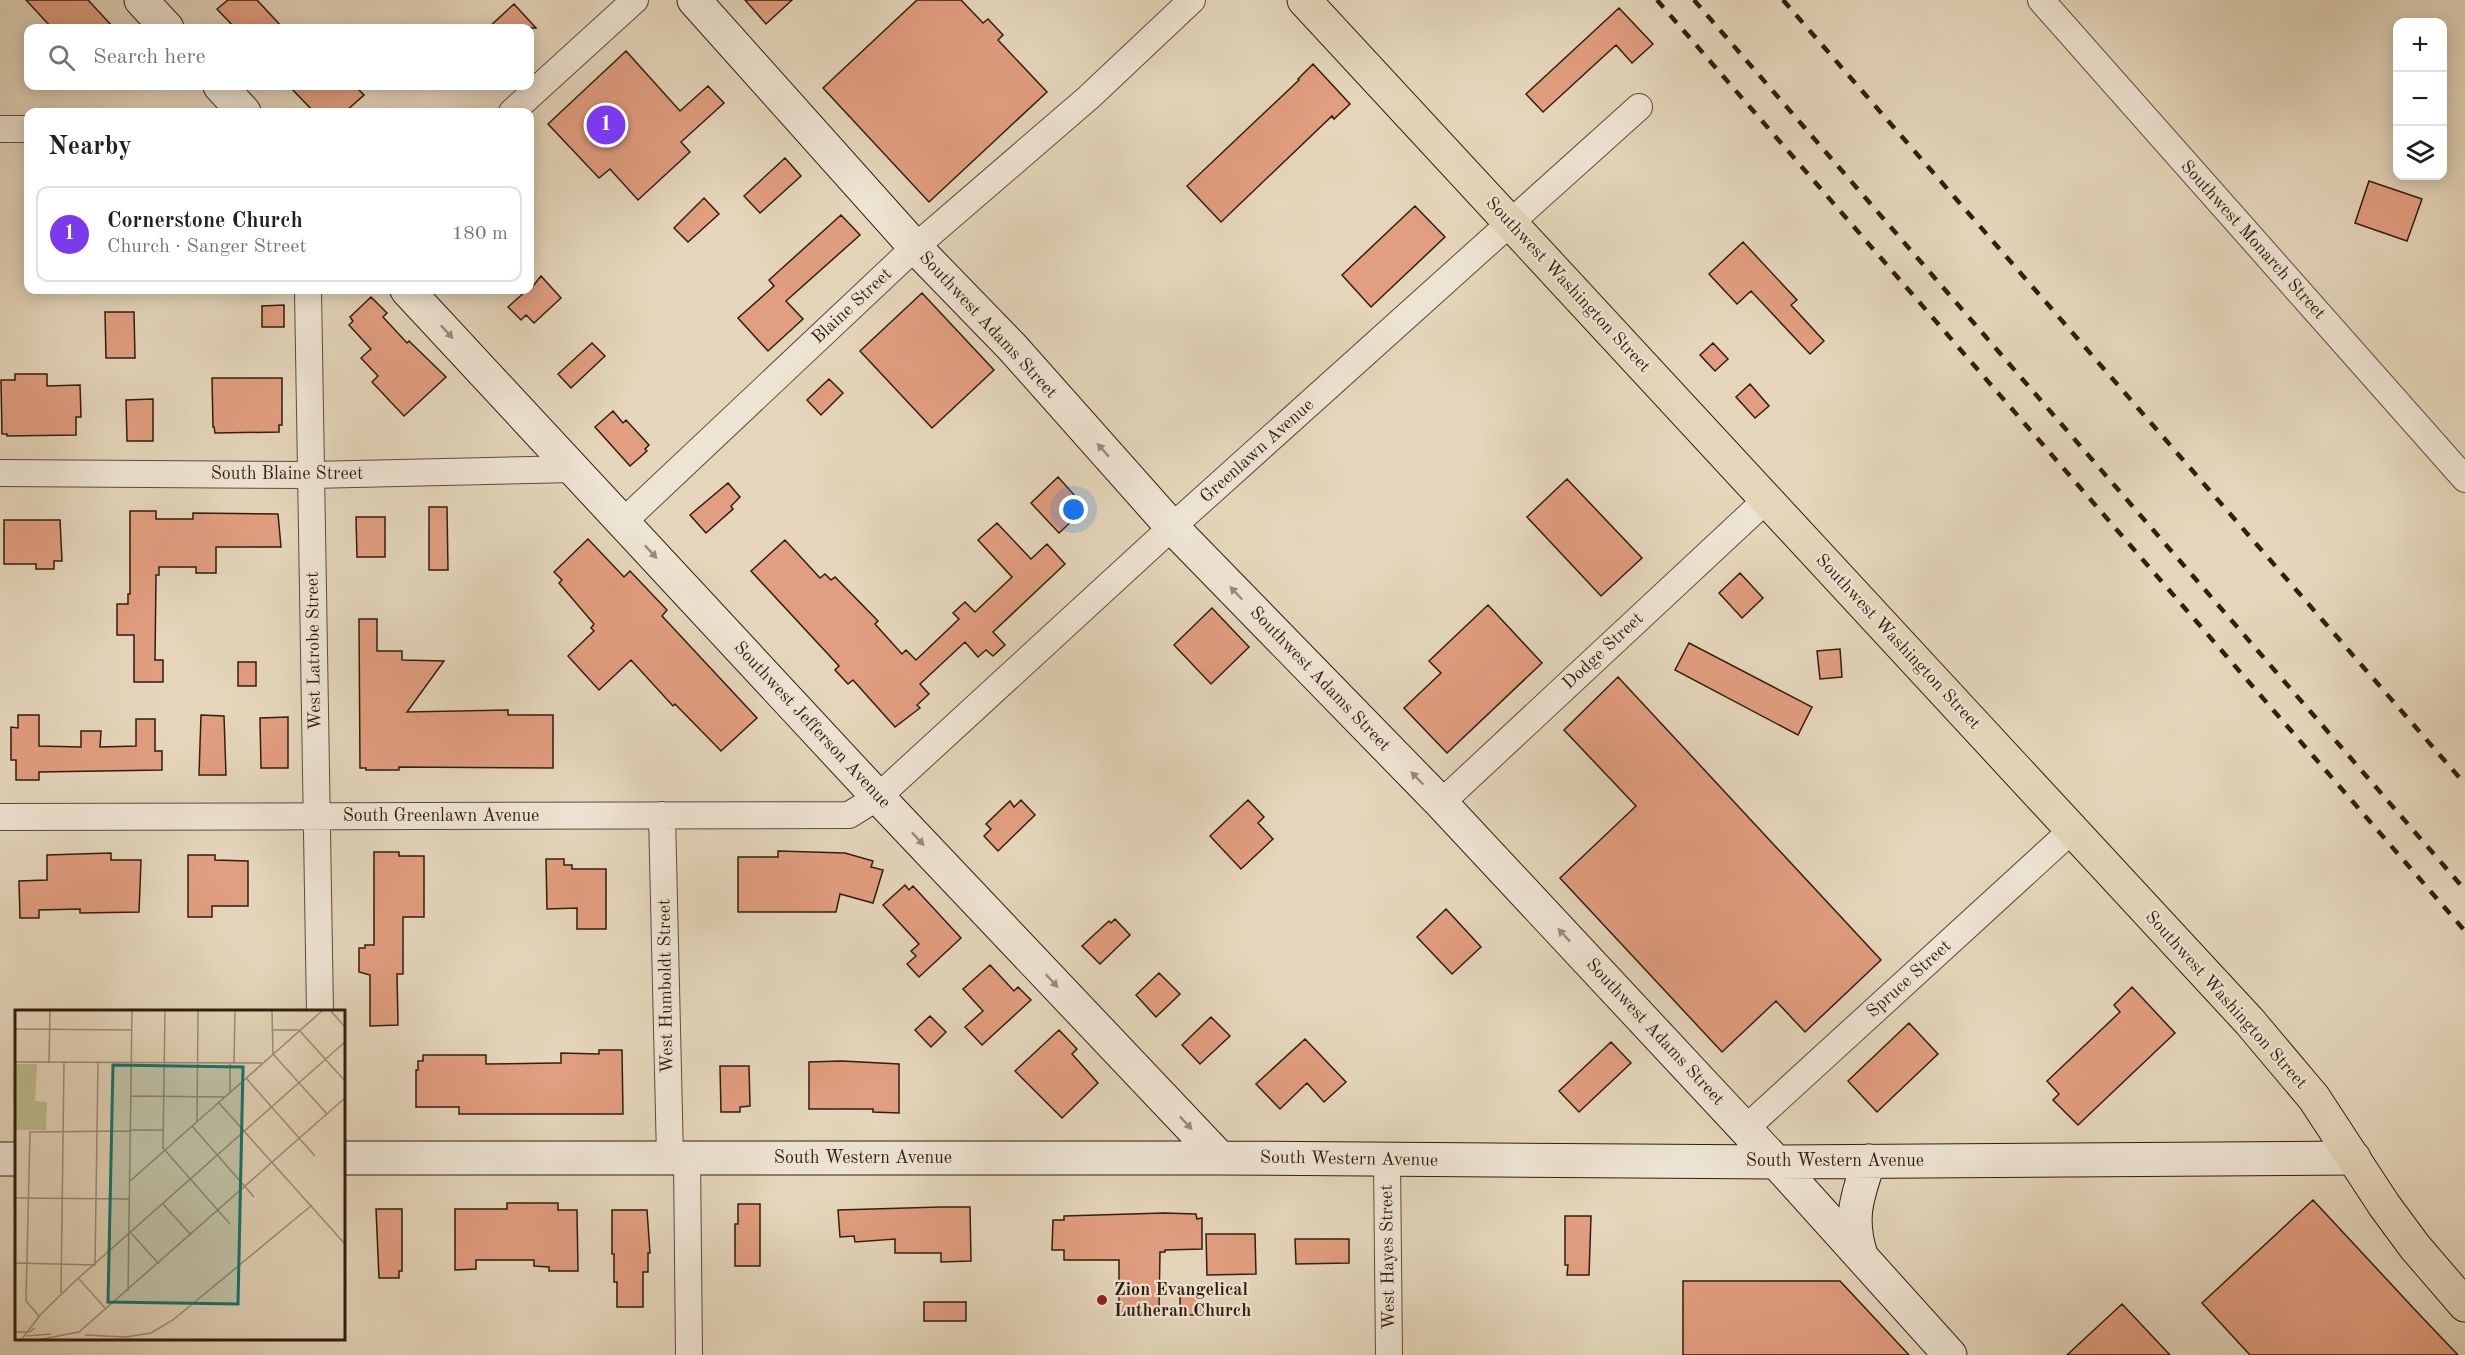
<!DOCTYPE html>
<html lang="en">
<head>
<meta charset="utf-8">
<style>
	:root { --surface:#fff; --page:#f2f2f2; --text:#202124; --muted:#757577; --line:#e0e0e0; --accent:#7c3aed }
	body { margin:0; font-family:"Old Standard TT",serif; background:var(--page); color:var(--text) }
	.controls { position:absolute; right:18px; top:18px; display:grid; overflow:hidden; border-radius:12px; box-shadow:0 3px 15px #0003 }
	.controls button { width:54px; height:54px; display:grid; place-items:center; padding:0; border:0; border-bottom:2px solid var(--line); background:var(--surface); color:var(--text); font:30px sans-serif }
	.you { position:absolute; left:1074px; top:510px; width:21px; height:21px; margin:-15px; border:4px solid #fff; border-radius:50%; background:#1a73e8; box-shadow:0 0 0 9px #1a73e833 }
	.badge { display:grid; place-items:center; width:39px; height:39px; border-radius:50%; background:var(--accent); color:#fff; font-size:20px; font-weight:700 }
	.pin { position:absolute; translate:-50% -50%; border:3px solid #fff; box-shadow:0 2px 6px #0006 }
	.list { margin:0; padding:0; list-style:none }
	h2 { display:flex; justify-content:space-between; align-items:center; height:78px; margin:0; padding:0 24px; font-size:26px }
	h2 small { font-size:20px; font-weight:400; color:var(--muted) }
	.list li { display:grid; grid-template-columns:39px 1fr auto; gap:18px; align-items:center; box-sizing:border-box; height:96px; margin:0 12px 12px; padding:0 12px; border:2px solid var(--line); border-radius:12px }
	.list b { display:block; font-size:22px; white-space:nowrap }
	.list p { margin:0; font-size:20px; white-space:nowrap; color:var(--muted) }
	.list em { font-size:20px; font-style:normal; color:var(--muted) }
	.icon { flex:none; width:33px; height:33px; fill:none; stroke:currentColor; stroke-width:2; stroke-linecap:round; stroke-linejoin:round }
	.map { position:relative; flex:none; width:2465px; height:1355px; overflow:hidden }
	.search { position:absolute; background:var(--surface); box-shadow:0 3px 15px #0003; left:24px; top:24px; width:510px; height:66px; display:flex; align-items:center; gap:15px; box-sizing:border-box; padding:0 21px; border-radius:12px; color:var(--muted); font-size:22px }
	.panel { position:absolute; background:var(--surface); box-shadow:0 3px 15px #0003; left:24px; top:108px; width:510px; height:186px; border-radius:12px }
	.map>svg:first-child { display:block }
</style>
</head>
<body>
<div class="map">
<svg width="2465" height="1355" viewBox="0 0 2465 1355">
	<rect width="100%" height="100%" fill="#e5d6bb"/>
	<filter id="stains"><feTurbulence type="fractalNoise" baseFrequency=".00333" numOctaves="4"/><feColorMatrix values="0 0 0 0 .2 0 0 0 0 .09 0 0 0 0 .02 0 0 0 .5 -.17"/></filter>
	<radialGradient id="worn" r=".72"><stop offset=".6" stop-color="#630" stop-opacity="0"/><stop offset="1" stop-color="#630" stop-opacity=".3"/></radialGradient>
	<path fill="#e29e80" stroke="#311e0e" stroke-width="1.5" d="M26,0H88L114,28H52Z
		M228,0H257L283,28H235L217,9Z
		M745,0H792L766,24Z
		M917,0H961L983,23L988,19L1003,35L998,40L1047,92L929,202L823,88Z
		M514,4L536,28H488Z
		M1619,8L1653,44L1632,63L1616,45L1543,112L1526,94Z
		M626,51L680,111L708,86L724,103L681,142L690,152L638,200L610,169L599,178L548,124Z
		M1313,64L1350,104L1334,119L1332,116L1221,222L1187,186L1299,80L1298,79Z
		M289,86H355L364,95L345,112H314Z
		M785,158L801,176L760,213L744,196Z
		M2369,181L2422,199L2407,241L2355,223Z
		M704,198L719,214L688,242L674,228Z
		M1415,206L1445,237L1371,307L1342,275Z
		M841,215L860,235L786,301L803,319L768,351L738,318L774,286L769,280Z
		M1743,242L1797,300L1791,305L1824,341L1810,354L1751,291L1737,304L1709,274Z
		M541,276L561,298L534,323L526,315L521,320L508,307L527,290H530Z
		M922,293L994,370L932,428L860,351Z
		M371,297L387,313L383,317L407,343L409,341L446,377L404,416L372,382L378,376L361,358L371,349L349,325L353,321L350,317Z
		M284,305V327H262V306Z
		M105,312H134L135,358H106Z
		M592,343L605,356L571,388L558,374Z
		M1713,343L1728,359L1715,371L1700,355Z
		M15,374H47V386L80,385L81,417H76V435L7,436V434H2L1,380H15Z
		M212,378H282V425H279V432L215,433L214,427H213Z
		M829,379L843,393L821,415L807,400Z
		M1750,384L1769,406L1755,418L1736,397Z
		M153,399V441H127L126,400Z
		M613,411L623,423L626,420L649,445L645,449L647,451L630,466L595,427Z
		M1058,477L1086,508L1059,533L1031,503Z
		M1567,479L1642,558L1601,596L1527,517Z
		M728,483L740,497L731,506L733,509L706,533L690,515Z
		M429,507H447L448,570H429Z
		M130,511H156V519H193V513L278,514L281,547H216V573H196V567H159V575H156L155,660H163V682H134V635H117V604H128V594H130Z
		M356,517H385V557H357Z
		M4,520H60L62,561H54V569H36V564H4Z
		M997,523L1031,559L1047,544L1065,564L993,632L1005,645L993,656L986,650L978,657L965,642L920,684L929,694L917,705L920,708L895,727L853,680L848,684L835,670L839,666L751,571L785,540L820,578L825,574L831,580L835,577L878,621L875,624L902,654L906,650L916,660L959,619L953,613L965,602L975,612L1012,577L978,540Z
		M588,539L624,577L630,571L667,610L662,616L757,718L721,751L675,704L673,706L631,660L599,690L568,656L594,631L591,628L594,624L559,583L562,580L554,572Z
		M1740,573L1763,598L1742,618L1719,593Z
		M1488,605L1542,663L1447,753L1404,708L1441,673L1429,661Z
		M1212,608L1249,647L1211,684L1174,645Z
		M359,619H377V651H402V660L444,661L407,712L508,710V715H553V768L399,767V770H366V768H360Z
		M1689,643L1812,707L1798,735L1675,670Z
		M1840,649L1842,677L1820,679L1817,651Z
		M238,662H256V686H238Z
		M1618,677L1881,960L1805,1032L1776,1001L1722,1052L1560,878L1636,806L1564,730Z
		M18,715H39V746L81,747V731H101L100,747L136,746V719H155V751H162V770L39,772V780H16V760H11V727L18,728Z
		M201,715L224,716L226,775H199Z
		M288,717V768H261L260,718Z
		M1021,800L1035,815L998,851L984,836L991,829L986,824L1010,801L1014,807Z
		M1248,800L1264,817L1258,823L1273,839L1241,869L1210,836Z
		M778,851L845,853L873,861L871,867L883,870L873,903L840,894L836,912H738V857H778Z
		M374,852H399V856H424V917H403V974H397L398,1025L370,1026V975L359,972V948H365V945H374Z
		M111,853V860H141L139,912L80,913V909L39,910V918H20L19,881L47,880V855Z
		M188,855H215V860L248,861V906H212V917H188Z
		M546,859H564V865H572V869H606V929H577V908L547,909Z
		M905,885L909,890L913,886L961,938L919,977L907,964L916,956L911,951L919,944L883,905Z
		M1446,909L1481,947L1452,974L1417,937Z
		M1115,919L1130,935L1100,964L1082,946L1109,921L1111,923Z
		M990,965L1014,991L1018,987L1031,1000L982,1045L965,1027L983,1011L963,989Z
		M1159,973L1180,994L1156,1017L1136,995Z
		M2132,987L2175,1033L2078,1125L2053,1100L2059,1094L2047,1081L2120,1012L2114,1005Z
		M930,1016L946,1032L931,1047L915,1030Z
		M1211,1017L1230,1036L1200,1064L1182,1045Z
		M1909,1023L1938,1054L1877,1112L1848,1081Z
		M1059,1030L1077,1049L1072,1054L1098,1083L1062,1118L1015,1071Z
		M1305,1039L1346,1082L1324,1102L1307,1083L1280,1109L1256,1084Z
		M1611,1042L1631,1063L1579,1112L1559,1091Z
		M599,1050H622L623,1114H459V1107H416V1070H418V1061H423V1055H486V1064L556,1063H561V1053L599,1054Z
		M842,1061L899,1064V1113L873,1112V1109H809V1062Z
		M720,1066H749L750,1106L740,1107V1112H721Z
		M2313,1200L2418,1313L2458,1355H2250L2202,1303Z
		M507,1203H558V1210H577L578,1271H549V1267L534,1266V1260H476V1269L455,1270V1209H507Z
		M738,1204H760V1266H735V1224H738Z
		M941,1207H970L971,1261L941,1262V1253H895V1239L855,1242L854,1236L840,1237L838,1210Z
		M376,1209H402V1271H399V1278H379Z
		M612,1210H647L650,1253H648V1272H643V1307H617V1282H614V1254H612Z
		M1164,1213L1196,1214L1197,1219L1202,1218V1249L1165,1250V1252H1160L1159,1311H1119V1260H1064V1250H1052L1053,1220H1064V1216Z
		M1565,1216H1591L1589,1275H1567L1568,1265H1565Z
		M1206,1234H1255L1256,1274L1207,1275Z
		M1295,1239H1349V1263L1296,1264Z
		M1683,1281H1840L1909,1355H1683Z
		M1180,1294H1202V1315H1180Z
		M924,1302H966V1321H924Z
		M2122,1304L2170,1355H2067Z"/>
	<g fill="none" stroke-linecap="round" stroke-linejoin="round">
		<g stroke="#5e4c39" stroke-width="28">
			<path id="minor" d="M2041,0L2465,479
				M512,112L635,0
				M0,129H28
				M308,290L320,1012
				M0,473L310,475L574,469
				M623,522L915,247L1088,98L1192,0
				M1441,803L1766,500
				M662,815L670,1157
				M0,817L849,815L878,797L1172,527L1639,107
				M1745,1129L2072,830
				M687,1158L689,1355
				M1387,1160L1389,1355"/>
		</g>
		<g stroke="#311e0e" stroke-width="35">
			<path id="secondary" d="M141,0L167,28
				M694,0L915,247L1012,347L1172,527L1441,803L1776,1162L1950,1355
				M220,86L244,112
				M407,290L878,797L1220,1158
				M344,1158H1220L1776,1162L2354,1158
				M0,1159H16
				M1861,1255C1849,1218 1857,1197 1869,1161"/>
		</g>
		<g stroke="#311e0e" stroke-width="35">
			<path id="primary" d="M1304,0L2250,1022L2314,1098L2384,1205L2415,1247L2465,1305"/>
		</g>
		<use href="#minor" stroke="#eee4d3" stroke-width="26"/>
		<use href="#secondary" stroke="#eee4d3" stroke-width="33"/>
		<use href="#primary" stroke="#e5d6bb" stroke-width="33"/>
		<path stroke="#311e0e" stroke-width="4.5" stroke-dasharray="10 10" stroke-linecap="butt" d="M1657,0L2465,931
			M1694,0L2465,890
			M1783,0L2465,784"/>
	</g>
	<defs><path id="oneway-solid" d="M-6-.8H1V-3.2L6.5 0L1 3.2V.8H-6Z" transform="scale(1.5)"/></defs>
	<g fill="#998b7a">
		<use href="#oneway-solid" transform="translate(447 332) rotate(47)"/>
		<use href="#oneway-solid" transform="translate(1103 450) rotate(-132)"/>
		<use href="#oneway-solid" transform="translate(651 552) rotate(47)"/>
		<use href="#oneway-solid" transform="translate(1236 593) rotate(-134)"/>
		<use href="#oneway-solid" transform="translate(1417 778) rotate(-134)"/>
		<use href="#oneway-solid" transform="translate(918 839) rotate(47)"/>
		<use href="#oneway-solid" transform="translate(1564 935) rotate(-133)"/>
		<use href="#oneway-solid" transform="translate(1052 981) rotate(47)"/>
		<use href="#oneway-solid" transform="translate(1186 1123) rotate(47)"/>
	</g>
	<circle fill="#8f2418" stroke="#eee4d3" stroke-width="2" cx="1102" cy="1300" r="6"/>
	<g text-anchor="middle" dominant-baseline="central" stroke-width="4.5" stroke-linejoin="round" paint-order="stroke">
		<g font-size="18" fill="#311e0e" stroke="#eee4d3">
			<text transform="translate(2253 240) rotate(48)">Southwest Monarch Street</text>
			<text transform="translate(1568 285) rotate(47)">Southwest Washington Street</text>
			<text transform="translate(852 306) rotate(-43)">Blaine Street</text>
			<text transform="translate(988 325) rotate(47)">Southwest Adams Street</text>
			<text transform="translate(1257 451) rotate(-42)">Greenlawn Avenue</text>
			<text x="287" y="474">South Blaine Street</text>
			<text transform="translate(1898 642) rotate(47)">Southwest Washington Street</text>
			<text transform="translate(314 651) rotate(-91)">West Latrobe Street</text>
			<text transform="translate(1603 651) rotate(-43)">Dodge Street</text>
			<text transform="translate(1320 679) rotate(46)">Southwest Adams Street</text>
			<text transform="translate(812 725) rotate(47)">Southwest Jefferson Avenue</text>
			<text x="441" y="816">South Greenlawn Avenue</text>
			<text transform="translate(1909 979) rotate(-42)">Spruce Street</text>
			<text transform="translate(666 986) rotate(-91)">West Humboldt Street</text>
			<text transform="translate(2226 1000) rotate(48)">Southwest Washington Street</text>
			<text transform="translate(1655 1032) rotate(47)">Southwest Adams Street</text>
			<text x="863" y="1158">South Western Avenue</text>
			<text transform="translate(1349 1159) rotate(1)">South Western Avenue</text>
			<text x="1835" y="1161">South Western Avenue</text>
			<text transform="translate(1388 1257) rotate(-91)">West Hayes Street</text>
		</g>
		<g font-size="18" font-weight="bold" fill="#311e0e" stroke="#eee4d3" text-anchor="start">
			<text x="1114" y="1290">Zion Evangelical<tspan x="1114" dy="21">Lutheran Church</tspan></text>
		</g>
	</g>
	<g transform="translate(15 1010)">
		<rect width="330" height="330" fill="#e5d6bb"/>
		<path d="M0,54H22L20,91L32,92L31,120H0Z" fill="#bdbb8b"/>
		<path fill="none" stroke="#9d8c76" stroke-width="1.5" d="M150,0L148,138L215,214M257,0L258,44L312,104M315,0L330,17M0,19L117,20M256,20H284L330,71M0,52L247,53M34,52L35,0M215,53V82M219,53L220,0M231,68L300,146M116,86L209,87M203,92L330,234M182,111L183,0M177,116L239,187M115,120H148M114,172L308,0M0,188L114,189M148,194L176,225M116,223L144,254M0,253L80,255L83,53M64,269L90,298M113,281L117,0M46,283L49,53M24,306L11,291L15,122L115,121M0,322H14L20,318M70,325L111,327L136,323L158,310L297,195M11,326L36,324M6,330L26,304L59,272L330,32M22,330L64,322L330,88"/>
		<path fill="#0f766e" fill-opacity="0.15" stroke="#0f766e" stroke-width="3" d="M98,55L228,57L223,294L93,292Z"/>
		<rect width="330" height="330" fill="none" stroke="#311e0e" stroke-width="3"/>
	</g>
	<rect width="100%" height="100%" filter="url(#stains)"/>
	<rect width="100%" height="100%" fill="url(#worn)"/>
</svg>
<div class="controls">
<button>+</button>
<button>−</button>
<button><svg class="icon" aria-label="layers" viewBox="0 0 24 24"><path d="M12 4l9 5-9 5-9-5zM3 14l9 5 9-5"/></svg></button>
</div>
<div class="you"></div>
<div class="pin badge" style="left:606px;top:125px">1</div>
<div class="search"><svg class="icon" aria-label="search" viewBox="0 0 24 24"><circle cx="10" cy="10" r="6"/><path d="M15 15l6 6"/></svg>Search here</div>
<section class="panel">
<h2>Nearby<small></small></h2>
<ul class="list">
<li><span class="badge">1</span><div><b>Cornerstone Church</b><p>Church · Sanger Street</p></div><em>180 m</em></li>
</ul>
</section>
</div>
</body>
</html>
